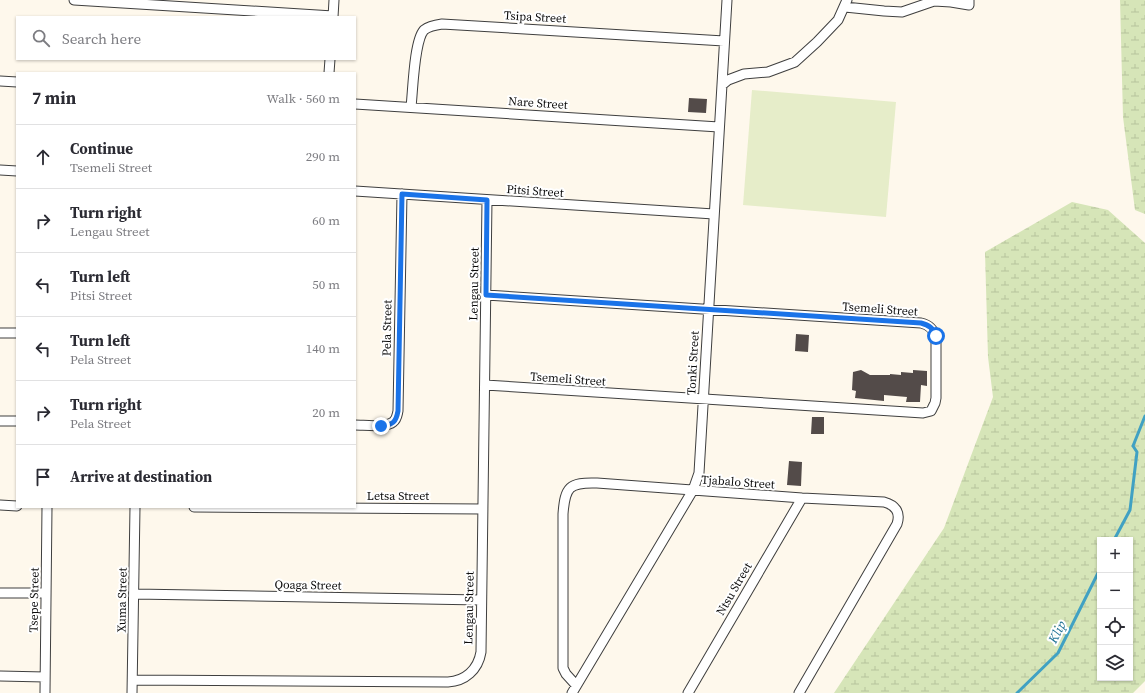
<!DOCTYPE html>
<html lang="en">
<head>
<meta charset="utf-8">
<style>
	:root { --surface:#fff; --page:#f7f7f7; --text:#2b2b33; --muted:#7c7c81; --line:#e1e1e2 }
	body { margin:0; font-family:"Source Serif 4",serif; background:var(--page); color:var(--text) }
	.controls { position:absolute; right:12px; bottom:12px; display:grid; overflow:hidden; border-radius:0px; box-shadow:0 1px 3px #0004 }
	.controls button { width:36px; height:36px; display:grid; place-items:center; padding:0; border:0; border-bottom:1px solid var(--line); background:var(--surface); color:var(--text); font:20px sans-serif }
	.stop { position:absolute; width:12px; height:12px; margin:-9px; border:3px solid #1a73e8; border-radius:50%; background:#fff }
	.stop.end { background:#1a73e8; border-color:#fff; box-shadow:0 1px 4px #0008 }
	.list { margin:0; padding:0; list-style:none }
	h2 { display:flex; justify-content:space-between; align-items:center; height:52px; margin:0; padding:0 16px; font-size:17px }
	h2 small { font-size:13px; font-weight:400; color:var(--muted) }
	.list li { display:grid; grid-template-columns:26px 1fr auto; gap:12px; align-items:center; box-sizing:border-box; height:64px; padding:0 16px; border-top:1px solid var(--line) }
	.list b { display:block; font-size:15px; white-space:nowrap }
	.list p { margin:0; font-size:13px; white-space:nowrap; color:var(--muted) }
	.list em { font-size:13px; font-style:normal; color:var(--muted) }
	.icon { flex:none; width:22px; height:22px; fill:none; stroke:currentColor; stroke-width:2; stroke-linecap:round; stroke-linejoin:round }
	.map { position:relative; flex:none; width:1145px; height:693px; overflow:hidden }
	.search { position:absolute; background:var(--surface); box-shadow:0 1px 3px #0004; left:16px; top:16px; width:340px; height:44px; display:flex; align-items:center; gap:10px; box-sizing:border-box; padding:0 14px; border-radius:0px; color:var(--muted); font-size:15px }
	.panel { position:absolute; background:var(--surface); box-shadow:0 1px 3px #0004; left:16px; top:72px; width:340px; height:436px; border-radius:0px }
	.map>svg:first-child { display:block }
</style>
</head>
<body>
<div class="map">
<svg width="1145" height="693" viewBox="0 0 1145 693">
	<defs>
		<pattern id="wetland-marsh" width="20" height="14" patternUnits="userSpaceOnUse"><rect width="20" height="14" fill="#d6e5b8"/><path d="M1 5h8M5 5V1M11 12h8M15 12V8" fill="none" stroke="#b6c39d"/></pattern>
	</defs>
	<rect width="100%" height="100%" fill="#fef8ec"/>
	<path fill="url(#wetland-marsh)" fill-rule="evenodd" d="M1120,0H1145V214L1135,210L1123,117Z
		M1072,202L1108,210L1145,243V681L1133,693H834L944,528L993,397L988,357L985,252ZM1100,540H1130V678H1100Z"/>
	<path fill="#e6edc9" d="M752,90L896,102L886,217L743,205Z"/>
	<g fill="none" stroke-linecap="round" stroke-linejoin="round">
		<path stroke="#40a1c3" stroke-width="3" d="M1114,540L1130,510L1137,452L1133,446L1145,416
			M1017,693L1058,653L1100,569"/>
	</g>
	<path fill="#534b49" d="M689,98L707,99L706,113L688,112Z
		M796,334L809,335L808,352L795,351Z
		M861,370L870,375H890V374L901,375V372L913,373V370L927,371V386L921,385L920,402H906L907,397L884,395V401L855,398L856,391L852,390L853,372Z
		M812,417H824V434H811Z
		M789,461L802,462L801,486L787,485Z"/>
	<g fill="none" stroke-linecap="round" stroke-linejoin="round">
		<g stroke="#3f3f3f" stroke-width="11">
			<path id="street" d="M74,0L333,16
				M845,7L884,11L902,12L934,1L951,2L969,5V0
				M333,17L334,0
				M329,73L330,59
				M0,81L17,82
				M722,85L728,80L744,74L768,72L795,62L817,42L838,20L847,0
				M355,104L719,127
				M411,107C413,90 414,41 424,30C429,26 435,25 442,24L724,41
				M0,170L17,171
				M355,191L714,214
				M0,333H17
				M485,385L923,413L931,411L935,403L936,398V338C934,330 930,325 921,323L486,295
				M0,421H17
				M355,425C365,425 386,428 393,422C397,419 397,415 398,411L402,194
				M0,505L17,506
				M194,507L483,509
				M0,593H46
				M134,594L481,600
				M0,676L45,677
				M133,680L448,682C465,681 478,670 481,652L487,200
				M576,685L566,674L563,668V514C565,487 569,482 597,483L802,498L884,502C895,505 901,512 897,524L799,693
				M45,693L47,507
				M132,693L135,507
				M572,693L693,490L699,473L727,0
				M688,693L802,498"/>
		</g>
		<use href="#street" stroke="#fff" stroke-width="9"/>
	</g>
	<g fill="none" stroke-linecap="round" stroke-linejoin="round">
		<path stroke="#1a73e8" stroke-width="5" d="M381,426C393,425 396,422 398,411L402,194L487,200L486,295L921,323C929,325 933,328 936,336"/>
	</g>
	<g text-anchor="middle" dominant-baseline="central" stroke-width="4" stroke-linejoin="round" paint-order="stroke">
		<g font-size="12" fill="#0c0c0c" stroke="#fff">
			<text transform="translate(535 17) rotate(3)">Tsipa Street</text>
			<text transform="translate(538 103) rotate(4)">Nare Street</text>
			<text transform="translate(535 191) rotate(4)">Pitsi Street</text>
			<text transform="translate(474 284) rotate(-89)">Lengau Street</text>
			<text transform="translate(880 309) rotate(4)">Tsemeli Street</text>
			<text transform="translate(387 328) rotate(-89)">Pela Street</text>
			<text transform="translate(693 363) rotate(-87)">Tonki Street</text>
			<text transform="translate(568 379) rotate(4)">Tsemeli Street</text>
			<text transform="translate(738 482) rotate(4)">Tjabalo Street</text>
			<text x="398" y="496">Letsa Street</text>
			<text transform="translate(308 585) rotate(1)">Qoaga Street</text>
			<text transform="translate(734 589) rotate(-60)">Ntsu Street</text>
			<text transform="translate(34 600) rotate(-89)">Tsepe Street</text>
			<text transform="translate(122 600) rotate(-89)">Xuma Street</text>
			<text transform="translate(469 608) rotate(-89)">Lengau Street</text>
		</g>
		<g font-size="13" font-style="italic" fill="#1f7194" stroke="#fff">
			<text transform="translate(1057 632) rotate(-63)">Klip</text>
		</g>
	</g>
</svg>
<div class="controls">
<button>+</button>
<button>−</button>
<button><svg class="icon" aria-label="locate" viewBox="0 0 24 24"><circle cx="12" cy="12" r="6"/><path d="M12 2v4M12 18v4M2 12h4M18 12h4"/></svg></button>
<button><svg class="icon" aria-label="layers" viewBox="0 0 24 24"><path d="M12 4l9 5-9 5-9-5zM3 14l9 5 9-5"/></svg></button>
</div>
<div class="stop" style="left:936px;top:336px"></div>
<div class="stop end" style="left:381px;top:426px"></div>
<div class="search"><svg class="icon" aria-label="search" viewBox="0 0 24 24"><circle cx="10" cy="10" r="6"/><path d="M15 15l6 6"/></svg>Search here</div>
<section class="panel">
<h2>7 min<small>Walk · 560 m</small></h2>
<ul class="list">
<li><svg class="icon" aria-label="ahead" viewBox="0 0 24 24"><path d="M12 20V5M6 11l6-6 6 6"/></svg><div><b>Continue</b><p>Tsemeli Street</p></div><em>290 m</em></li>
<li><svg class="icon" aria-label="right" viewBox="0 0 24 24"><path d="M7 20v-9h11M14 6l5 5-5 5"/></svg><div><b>Turn right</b><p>Lengau Street</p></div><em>60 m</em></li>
<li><svg class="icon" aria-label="left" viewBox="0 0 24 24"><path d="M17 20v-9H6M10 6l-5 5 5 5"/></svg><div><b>Turn left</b><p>Pitsi Street</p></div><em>50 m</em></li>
<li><svg class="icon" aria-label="left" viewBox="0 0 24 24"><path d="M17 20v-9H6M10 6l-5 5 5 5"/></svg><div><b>Turn left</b><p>Pela Street</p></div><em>140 m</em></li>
<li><svg class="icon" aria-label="right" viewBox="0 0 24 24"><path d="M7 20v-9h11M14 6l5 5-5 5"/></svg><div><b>Turn right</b><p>Pela Street</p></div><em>20 m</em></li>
<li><svg class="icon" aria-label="arrive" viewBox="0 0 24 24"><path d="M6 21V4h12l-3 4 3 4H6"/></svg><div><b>Arrive at destination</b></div></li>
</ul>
</section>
</div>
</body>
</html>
